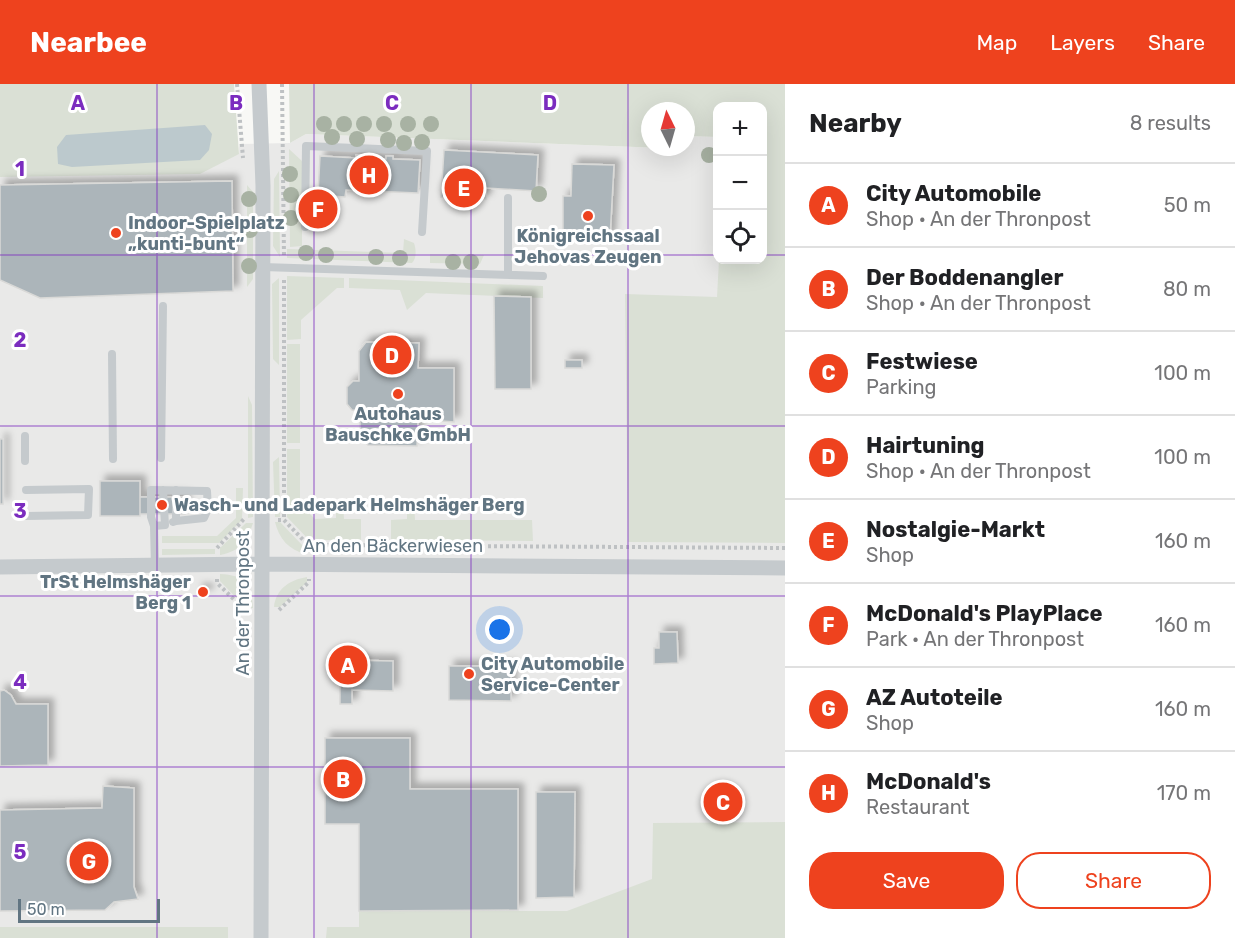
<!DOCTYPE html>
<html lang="en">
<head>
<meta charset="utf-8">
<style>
	:root { --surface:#fff; --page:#f2f2f2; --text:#202124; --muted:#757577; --line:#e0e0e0; --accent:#ee421e }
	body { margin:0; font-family:Rubik,sans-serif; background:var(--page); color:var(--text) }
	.controls { position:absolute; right:18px; top:18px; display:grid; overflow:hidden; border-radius:12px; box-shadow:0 6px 24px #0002 }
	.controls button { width:54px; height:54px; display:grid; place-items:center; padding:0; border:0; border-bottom:2px solid var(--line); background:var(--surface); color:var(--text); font:30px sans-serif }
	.compass { position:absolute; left:641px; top:18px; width:54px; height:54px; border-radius:50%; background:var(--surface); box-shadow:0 6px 24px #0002; rotate:355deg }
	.scale { position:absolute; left:18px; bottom:15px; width:142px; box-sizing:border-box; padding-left:6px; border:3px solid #617582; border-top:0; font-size:16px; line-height:21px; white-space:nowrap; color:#617582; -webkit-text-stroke:4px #fff; paint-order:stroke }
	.you { position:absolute; left:500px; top:546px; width:21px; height:21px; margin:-15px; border:4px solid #fff; border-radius:50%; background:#1a73e8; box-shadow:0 0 0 9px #1a73e833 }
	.badge { display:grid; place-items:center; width:39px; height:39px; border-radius:50%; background:var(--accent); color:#fff; font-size:20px; font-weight:700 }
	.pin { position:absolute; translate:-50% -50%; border:3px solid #fff; box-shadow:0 2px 6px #0006 }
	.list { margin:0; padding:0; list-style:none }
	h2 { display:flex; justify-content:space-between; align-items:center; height:78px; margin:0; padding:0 24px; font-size:26px }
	h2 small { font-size:20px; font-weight:400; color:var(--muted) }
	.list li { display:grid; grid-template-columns:39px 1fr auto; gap:18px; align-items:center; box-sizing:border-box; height:84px; padding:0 24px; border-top:2px solid var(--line) }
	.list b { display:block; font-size:22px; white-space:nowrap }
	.list p { margin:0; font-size:20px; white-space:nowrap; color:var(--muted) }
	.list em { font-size:20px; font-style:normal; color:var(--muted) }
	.actions { display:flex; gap:12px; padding:18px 24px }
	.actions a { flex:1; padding:14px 0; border:2px solid var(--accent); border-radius:24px; text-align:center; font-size:21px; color:var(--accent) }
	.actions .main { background:var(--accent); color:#fff }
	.icon { flex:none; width:33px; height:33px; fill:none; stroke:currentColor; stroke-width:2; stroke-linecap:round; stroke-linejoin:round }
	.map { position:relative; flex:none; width:785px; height:854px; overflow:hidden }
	header { display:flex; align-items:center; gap:36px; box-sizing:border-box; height:84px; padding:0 30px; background:var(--accent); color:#fff }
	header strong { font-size:28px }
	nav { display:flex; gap:33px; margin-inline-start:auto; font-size:21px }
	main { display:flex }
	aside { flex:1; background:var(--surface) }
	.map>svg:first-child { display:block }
</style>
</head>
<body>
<header>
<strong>Nearbee</strong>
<nav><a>Map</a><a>Layers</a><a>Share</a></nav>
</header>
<main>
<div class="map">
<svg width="785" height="854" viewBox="0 0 785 854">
	<defs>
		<filter id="shadow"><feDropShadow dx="5.5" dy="-5.5" stdDeviation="3" flood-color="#0004"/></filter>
	</defs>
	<rect width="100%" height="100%" fill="#f8f8f5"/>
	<path fill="#e9e9e8" d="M306,50L660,64L686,63V52L717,53L718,176H762L785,54V854H0V93L239,70V60L290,59Z"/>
	<path fill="#dae0d5" d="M0,0H234L239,70L200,90L0,93Z
		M289,0H785V459L628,458L625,210L717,213L719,176H762V22H718L717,53L686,52V27H650V63L661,64L306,50L290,59Z
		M289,65L302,77V162L290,163Z
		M279,87L280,173L273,162L274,95Z
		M247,101L253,108V195L247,203Z
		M308,111L329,112L328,136H308Z
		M404,155L414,159C416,165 417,174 412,179L287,174V165L403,169Z
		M430,170L484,171L480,180L430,179Z
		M287,192L344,194V204H337L301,236V255L287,256Z
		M279,194V281L273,275L272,200Z
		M349,194L543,202V214L426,209L407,226L400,206L349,204Z
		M287,260H300V359H287Z
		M248,312L252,321L253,433L248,434Z
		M287,365H300V420L315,435L336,434V419L343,418L344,435H361V456H309L287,433Z
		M279,373L280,433H275L273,378Z
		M236,404H243L242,436L219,459H162V452H217L236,434Z
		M407,419H414L415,436H532L533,457L391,456V436L407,435Z
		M275,438H280L305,464L306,470C289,466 279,455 275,438Z
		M246,439H253C247,457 241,467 220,471V464Z
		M162,465H215V470L162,471Z
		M220,490C244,491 252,500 253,524H246L220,497Z
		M307,493V498L280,523H274C276,505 289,496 307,493Z
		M785,738V854H326L327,843H359V827H567L652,795L653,739Z
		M0,843H228V854H0Z"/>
	<path fill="#bcc9cd" d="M205,41L212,50L209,66L200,76L72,83L58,80L57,63L66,51Z"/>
	<path fill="#acb5ba" stroke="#d9d9d7" stroke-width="1.5" filter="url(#shadow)" d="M444,66L538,71L536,107L486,104V115L441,113Z
		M356,71H363V74L386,75V72H393V75L420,76L418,109L346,106L345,113L318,111L320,72L356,74Z
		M572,80L614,81L610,154L563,153V112H571Z
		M232,97L233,207L40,214L0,196V101Z
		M494,212L531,213V305H495Z
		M366,258L419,259L418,284H454V338L418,335L417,362L368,361L360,354V327L352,326L347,320V303L353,297H359V267Z
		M565,276H582V284H565Z
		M0,355H3V420H0Z
		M100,397H140V432H100Z
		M140,413H184L185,430H140Z
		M198,505L208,506L207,510H198Z
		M659,548H677L678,579L654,580V564H659Z
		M340,576L393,577V607L352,606V620H340Z
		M449,582H511V617L449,616Z
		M4,606L11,611L16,620H48V681L0,682V607Z
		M325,654H410V705H518V826L359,827V740H325Z
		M103,702L134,704V803L138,815L114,818L105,826L0,827V726L102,724Z
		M536,708H575L574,813L536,814Z"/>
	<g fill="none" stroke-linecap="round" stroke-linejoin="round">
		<path stroke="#bec1c3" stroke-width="4" stroke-dasharray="3 3" stroke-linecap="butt" d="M237,0L243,74
			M282,0L284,173
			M284,196V436
			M278,436H284L308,461V464
			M308,461L785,464
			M217,464L244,435
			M217,495V499L245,526
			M279,526L309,498V495"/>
		<path stroke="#c5cacd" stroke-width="8" d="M305,143L306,62L427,67L422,148
			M263,183L543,192
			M508,191V114
			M112,270L113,375
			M25,352V377
			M161,374L163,222
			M26,406L89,405L88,431L26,432
			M173,438L176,437V406
			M154,442L151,433V406L207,407L208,425L204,434L176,437
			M155,482L154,442L165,441L163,406"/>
		<path stroke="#c5cacd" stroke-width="15" d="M259,0L263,102L261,854
			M0,483L262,480L785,484"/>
	</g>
	<g fill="#a8b2a3">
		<circle cx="324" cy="40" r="8"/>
		<circle cx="344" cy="40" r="8"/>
		<circle cx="364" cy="40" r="8"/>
		<circle cx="384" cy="40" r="8"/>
		<circle cx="408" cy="40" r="8"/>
		<circle cx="431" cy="40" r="8"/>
		<circle cx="332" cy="53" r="8"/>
		<circle cx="357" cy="55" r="8"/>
		<circle cx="388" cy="56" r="8"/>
		<circle cx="422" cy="58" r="8"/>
		<circle cx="404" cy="59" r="8"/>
		<circle cx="709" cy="71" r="8"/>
		<circle cx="290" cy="90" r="8"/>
		<circle cx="539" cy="110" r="8"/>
		<circle cx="291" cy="111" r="8"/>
		<circle cx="249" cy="115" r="8"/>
		<circle cx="291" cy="134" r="8"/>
		<circle cx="250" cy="146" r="8"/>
		<circle cx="306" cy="169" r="8"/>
		<circle cx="326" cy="171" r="8"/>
		<circle cx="376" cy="173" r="8"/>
		<circle cx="400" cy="174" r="8"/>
		<circle cx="453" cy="178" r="8"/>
		<circle cx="471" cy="178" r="8"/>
		<circle cx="249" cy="182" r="8"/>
	</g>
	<path fill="none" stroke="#7b2cbf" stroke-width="1.5" stroke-opacity="0.55" d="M157,0V854M314,0V854M471,0V854M628,0V854M0,171H718M762,171H785M0,342H785M0,512H785M0,683H785"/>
	<g fill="#ee421e" stroke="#fff" stroke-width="2">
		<circle cx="588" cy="132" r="6"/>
		<circle cx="116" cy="149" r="6"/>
		<circle cx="398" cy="310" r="6"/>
		<circle cx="162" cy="421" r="6"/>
		<circle cx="203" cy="508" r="6"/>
		<circle cx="469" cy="590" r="6"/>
	</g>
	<g text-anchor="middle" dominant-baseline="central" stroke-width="6" stroke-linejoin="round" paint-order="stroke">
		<g font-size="18" font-weight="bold" fill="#617582" stroke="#fff" text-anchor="start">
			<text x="128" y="139">Indoor-Spielplatz<tspan x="128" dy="21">„kunti-bunt“</tspan></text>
			<text x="588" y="152" text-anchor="middle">Königreichssaal<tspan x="588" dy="21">Jehovas Zeugen</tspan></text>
			<text x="398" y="330" text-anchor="middle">Autohaus<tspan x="398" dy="21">Bauschke GmbH</tspan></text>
			<text x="174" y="421">Wasch- und Ladepark Helmshäger Berg</text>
			<text x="191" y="498" text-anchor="end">TrSt Helmshäger<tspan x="191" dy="21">Berg 1</tspan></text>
			<text x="481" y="580">City Automobile<tspan x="481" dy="21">Service-Center</tspan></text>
		</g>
		<g font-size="18" fill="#617582" stroke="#fff">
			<text x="393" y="462">An den Bäckerwiesen</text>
			<text transform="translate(243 519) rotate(-90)">An der Thronpost</text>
		</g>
	</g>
	<g font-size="20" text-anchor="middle" font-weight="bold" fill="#7b2cbf" stroke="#fff" stroke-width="6" stroke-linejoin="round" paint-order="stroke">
		<text x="78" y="26">A</text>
		<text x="236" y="26">B</text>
		<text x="392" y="26">C</text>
		<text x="550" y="26">D</text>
		<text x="20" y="92">1</text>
		<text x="20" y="263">2</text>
		<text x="20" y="434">3</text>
		<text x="20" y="605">4</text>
		<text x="20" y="775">5</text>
	</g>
</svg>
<div class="controls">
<button>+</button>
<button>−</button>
<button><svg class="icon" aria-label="locate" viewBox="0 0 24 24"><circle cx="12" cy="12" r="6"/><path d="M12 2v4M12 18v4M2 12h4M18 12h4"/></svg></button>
</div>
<svg class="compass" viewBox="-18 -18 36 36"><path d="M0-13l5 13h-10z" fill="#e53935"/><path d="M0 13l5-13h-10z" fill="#757577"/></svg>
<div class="scale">50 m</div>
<div class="you"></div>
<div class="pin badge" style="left:348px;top:581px">A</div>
<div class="pin badge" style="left:343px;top:695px">B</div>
<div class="pin badge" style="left:723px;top:718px">C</div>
<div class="pin badge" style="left:392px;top:271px">D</div>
<div class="pin badge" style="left:464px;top:104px">E</div>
<div class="pin badge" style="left:318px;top:125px">F</div>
<div class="pin badge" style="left:89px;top:777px">G</div>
<div class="pin badge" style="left:369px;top:91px">H</div>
</div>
<aside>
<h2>Nearby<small>8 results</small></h2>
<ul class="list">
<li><span class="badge">A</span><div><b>City Automobile</b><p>Shop · An der Thronpost</p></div><em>50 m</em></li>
<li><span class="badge">B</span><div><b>Der Boddenangler</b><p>Shop · An der Thronpost</p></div><em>80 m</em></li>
<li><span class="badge">C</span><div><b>Festwiese</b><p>Parking</p></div><em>100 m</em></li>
<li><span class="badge">D</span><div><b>Hairtuning</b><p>Shop · An der Thronpost</p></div><em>100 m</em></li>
<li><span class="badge">E</span><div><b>Nostalgie-Markt</b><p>Shop</p></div><em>160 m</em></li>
<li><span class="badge">F</span><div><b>McDonald's PlayPlace</b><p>Park · An der Thronpost</p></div><em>160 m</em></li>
<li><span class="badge">G</span><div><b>AZ Autoteile</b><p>Shop</p></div><em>160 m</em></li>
<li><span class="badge">H</span><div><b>McDonald's</b><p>Restaurant</p></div><em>170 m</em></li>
</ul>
<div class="actions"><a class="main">Save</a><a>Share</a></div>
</aside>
</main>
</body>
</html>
